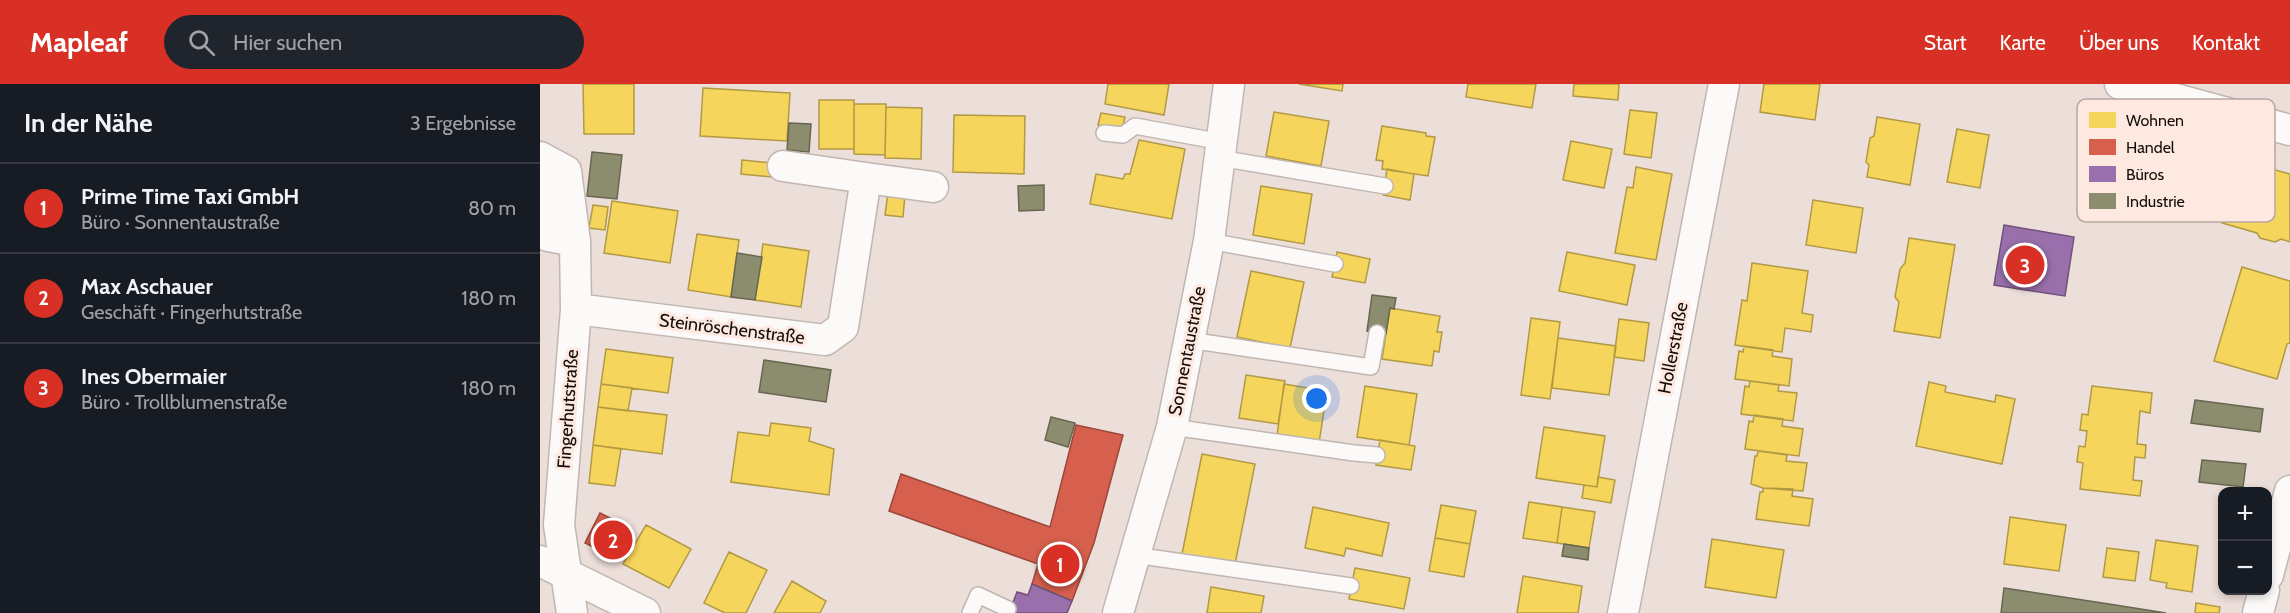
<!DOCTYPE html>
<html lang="de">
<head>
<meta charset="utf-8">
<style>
	:root { --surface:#171b24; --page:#20242c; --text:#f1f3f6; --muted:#9ea1a6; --line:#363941; --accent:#d93025 }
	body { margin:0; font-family:Cabin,sans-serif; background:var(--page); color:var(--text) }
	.controls { position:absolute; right:18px; bottom:18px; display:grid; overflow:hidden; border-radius:12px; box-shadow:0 3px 9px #0003 }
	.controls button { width:54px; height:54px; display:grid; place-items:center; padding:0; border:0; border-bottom:2px solid var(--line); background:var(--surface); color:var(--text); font:30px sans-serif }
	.you { position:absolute; left:777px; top:315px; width:21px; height:21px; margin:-15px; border:4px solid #fff; border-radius:50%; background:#1a73e8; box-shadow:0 0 0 9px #1a73e833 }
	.badge { display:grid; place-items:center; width:39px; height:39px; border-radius:50%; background:var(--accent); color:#fff; font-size:20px; font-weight:700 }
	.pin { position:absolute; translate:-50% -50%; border:3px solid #fff; box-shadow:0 2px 6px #0006 }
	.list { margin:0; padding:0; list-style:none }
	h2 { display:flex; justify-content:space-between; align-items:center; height:78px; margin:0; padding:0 24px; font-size:26px }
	h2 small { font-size:20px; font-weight:400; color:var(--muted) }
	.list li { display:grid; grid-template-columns:39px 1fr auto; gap:18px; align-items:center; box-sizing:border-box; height:90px; padding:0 24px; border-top:2px solid var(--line) }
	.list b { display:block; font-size:22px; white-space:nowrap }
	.list p { margin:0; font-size:20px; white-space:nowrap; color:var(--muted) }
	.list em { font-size:20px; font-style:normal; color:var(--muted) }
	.icon { flex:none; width:33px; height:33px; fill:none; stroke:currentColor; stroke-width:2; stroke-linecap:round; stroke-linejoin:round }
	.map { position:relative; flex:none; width:1750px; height:529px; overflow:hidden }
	header { display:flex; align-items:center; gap:36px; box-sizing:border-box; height:84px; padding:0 30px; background:var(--accent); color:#fff }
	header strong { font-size:28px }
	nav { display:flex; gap:33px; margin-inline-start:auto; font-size:21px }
	.search { width:420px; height:54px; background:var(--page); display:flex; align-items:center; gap:15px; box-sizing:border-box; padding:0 21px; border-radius:33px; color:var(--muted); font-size:22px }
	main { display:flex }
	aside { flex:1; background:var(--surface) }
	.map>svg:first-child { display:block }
</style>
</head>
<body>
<header>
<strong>Mapleaf</strong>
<div class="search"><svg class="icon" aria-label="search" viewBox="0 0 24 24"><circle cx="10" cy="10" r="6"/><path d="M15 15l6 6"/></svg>Hier suchen</div>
<nav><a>Start</a><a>Karte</a><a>Über uns</a><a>Kontakt</a></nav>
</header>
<main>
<aside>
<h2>In der Nähe<small>3 Ergebnisse</small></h2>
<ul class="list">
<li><span class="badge">1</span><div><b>Prime Time Taxi GmbH</b><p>Büro · Sonnentaustraße</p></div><em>80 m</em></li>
<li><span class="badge">2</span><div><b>Max Aschauer</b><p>Geschäft · Fingerhutstraße</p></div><em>180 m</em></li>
<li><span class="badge">3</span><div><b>Ines Obermaier</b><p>Büro · Trollblumenstraße</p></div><em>180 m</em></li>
</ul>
</aside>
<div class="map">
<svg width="1750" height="529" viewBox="0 0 1750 529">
	<rect width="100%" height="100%" fill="#ecded9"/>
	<path fill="#f6d55c" stroke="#b29943" stroke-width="1.5" d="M43,0H94V50H44Z
		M568,0H629L624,31L565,20Z
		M759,0H803L802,7Z
		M928,0H996L992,24L926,13Z
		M1034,0H1079L1078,16L1033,12Z
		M1224,0H1280L1275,36L1220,28Z
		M163,4L250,9L247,57L160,52Z
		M279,16H314V65H279Z
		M314,20H346L345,71L314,70Z
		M346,23L382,24L381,75L345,74Z
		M1090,26L1117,29L1111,74L1084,70Z
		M734,28L789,37L781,82L726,72Z
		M561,29L585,33L582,46L558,41Z
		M414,31L485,32L484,90L413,88Z
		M1337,33L1380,40L1370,101L1327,93L1329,81L1326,78L1330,54L1334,52Z
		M842,42L886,49V52L895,53L888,92L842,85L843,77L836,76Z
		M1417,45L1449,51L1440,104L1407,98Z
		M599,56L645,65L632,135L550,120L556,90L583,95L585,90H590Z
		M1031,57L1072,65L1064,104L1023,96Z
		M202,76L233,79L232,93L201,90Z
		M1700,76L1750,90V158L1741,155L1735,158L1720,154L1717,149L1682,139Z
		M1096,83L1132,90L1116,176L1075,169L1087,103L1093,104Z
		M847,85L874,90L870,116L843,111Z
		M721,102L772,110L764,160L713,151Z
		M348,109L365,111L363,133L345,131Z
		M1273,116L1323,124L1316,169L1266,161Z
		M72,117L138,127L130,179L64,169Z
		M53,121L68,123L65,146L49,144Z
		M157,150L199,156L191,213L148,206Z
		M1369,154L1415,161L1400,254L1354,247L1359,218L1355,213L1360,185L1365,179Z
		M223,160L269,167L261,223L215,216Z
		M797,168L830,175L825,199L792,193Z
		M1027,168L1095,181L1087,221L1019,207Z
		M1212,179L1268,187L1262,229L1273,231L1271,248L1245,244L1242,268L1195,261L1202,216L1207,217Z
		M1702,183L1750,197V259L1747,260L1737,295L1674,277Z
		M711,187L764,198L750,264L697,253Z
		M850,224L900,232L897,248H902L899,268L894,267L892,282L842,275Z
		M991,234L1020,238L1010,315L981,311Z
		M1079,235L1109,239L1104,277L1074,273Z
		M1018,254L1076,262L1069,311L1012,304Z
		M1204,262L1233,266L1232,272L1252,275L1249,302L1195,295L1199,267L1203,268Z
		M66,265L133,274L128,309L61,300Z
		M706,291L745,297L738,340L699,334Z
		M1210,297L1239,301L1238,307L1257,309L1253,337L1201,330L1205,302L1209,303Z
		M1389,298L1406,302L1405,308L1455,318L1456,311L1475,315L1462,380L1376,362Z
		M61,300L92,304L88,327L58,323Z
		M744,300L787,307L779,359L737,352Z
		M825,302L877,310L869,361L817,353Z
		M1552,302L1612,309L1610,329L1600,327L1597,360L1606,361L1605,374L1595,373L1593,396L1602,397L1600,412L1540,405L1543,379L1537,378L1539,362L1545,363L1547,347L1540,346L1542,330L1548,331Z
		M58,323L127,331L122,370L53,361Z
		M1214,331L1243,335L1242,342L1263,345L1259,372L1205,365L1209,337L1213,338Z
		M231,339L271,344L269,357L294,365L289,411L191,398L198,348L229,352Z
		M1004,343L1065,352L1057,403L996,394Z
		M840,356L875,362L871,386L836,381Z
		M53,361L81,365L75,402L49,399Z
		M1218,367L1247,371L1246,377L1267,379L1263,407L1223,404L1211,400L1215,372H1217Z
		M662,370L715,380L695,480L642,470Z
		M1058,393L1075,396L1071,419L1042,414L1044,401L1057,403Z
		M1223,404L1253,405L1252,412L1273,415L1269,442L1216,435L1220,408H1223Z
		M989,418L1022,423L1017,459L983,454Z
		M901,421L936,427L930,460L895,454Z
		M773,423L849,439L842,472L806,464L804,472L765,464Z
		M1022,423L1055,428L1049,464L1017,459Z
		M1470,433L1526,441L1519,487L1464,480Z
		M106,441L151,465L129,504L83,480Z
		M895,454L930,460L924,493L889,487Z
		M1172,455L1244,466L1236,514L1165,503Z
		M1616,456L1658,462L1652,508L1626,504L1627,499L1610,496Z
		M1567,464L1599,468L1595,497L1563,493Z
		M189,468L227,486L206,529H185L164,519Z
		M815,484L870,494L864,525L809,515Z
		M983,492L1042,502L1038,529H977Z
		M252,497L286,517L280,529H234Z
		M671,503L724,512L721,529H667Z
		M1656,519L1680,523L1679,529H1655Z"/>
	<path fill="#d6604d" stroke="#9c4739" stroke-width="1.5" d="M536,341L583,351L554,459L532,517L492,500L498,480L349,427L361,390L510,443Z
		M60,429L90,444L75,474L45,459Z"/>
	<path fill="#9970ab" stroke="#71527a" stroke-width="1.5" d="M1464,141L1534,153L1525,212L1454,201Z
		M492,500L532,517L527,529H469L477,508L488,511Z"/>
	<path fill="#8c8c6e" stroke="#686650" stroke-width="1.5" d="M249,39L271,40L269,68L247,66Z
		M52,68L82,71L77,115L47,112Z
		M504,101V126L479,127L478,102Z
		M197,169L222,173L215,216L191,213Z
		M832,211L856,214L854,225L850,224L846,250L827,247Z
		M224,276L291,286L286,318L219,308Z
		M1655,316L1723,325L1720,348L1651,339Z
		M511,333L535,339L528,363L505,356Z
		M1662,376L1706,380L1703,403L1659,398Z
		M1024,460L1049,464L1048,476L1022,472Z
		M1464,504L1569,520L1626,529H1461Z"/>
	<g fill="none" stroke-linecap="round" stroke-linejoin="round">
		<g stroke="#c1b6b1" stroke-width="18">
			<path id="lane" d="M564,49L583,51L595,42L682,58
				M679,74L845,102
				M669,157L795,180
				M649,256L831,283L837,249
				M632,343L814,369L837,371
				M594,471L811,502
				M430,529L438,511L468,525"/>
		</g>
		<g stroke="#c1b6b1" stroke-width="33">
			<path id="street" d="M1580,0L1750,46
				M0,73L26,87L35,157L36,225L19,441L32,529
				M0,74L8,152L35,157
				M243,82L326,94
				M36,225L285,256L303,243L326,94L393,103
				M0,477L105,529
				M1728,491L1750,407
				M578,529L632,343L669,157L689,0
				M1083,529L1184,0
				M1718,529L1724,506"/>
		</g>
		<use href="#lane" stroke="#fcfaf9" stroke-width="15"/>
		<use href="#street" stroke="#fcfaf9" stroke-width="30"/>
	</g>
	<g text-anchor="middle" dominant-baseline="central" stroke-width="6" stroke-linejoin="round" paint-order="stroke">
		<g font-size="18" fill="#140c09" stroke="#fee9e1">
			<text transform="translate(192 245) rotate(7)">Steinröschenstraße</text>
			<text transform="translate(1133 264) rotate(-79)">Hollerstraße</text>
			<text transform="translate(647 267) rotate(-79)">Sonnentaustraße</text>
			<text transform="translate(28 325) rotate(-86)">Fingerhutstraße</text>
		</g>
	</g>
	<rect x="1537" y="15" width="198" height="123" rx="9" fill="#fee9e1" stroke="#b8a7a0" stroke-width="1.5"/>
	<rect x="1549" y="28" width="27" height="16" fill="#f6d55c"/>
	<rect x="1549" y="55" width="27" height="16" fill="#d6604d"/>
	<rect x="1549" y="82" width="27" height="16" fill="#9970ab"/>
	<rect x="1549" y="109" width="27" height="16" fill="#8c8c6e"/>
	<g font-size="16" fill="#140c09">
		<text x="1586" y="42">Wohnen</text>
		<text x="1586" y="69">Handel</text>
		<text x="1586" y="96">Büros</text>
		<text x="1586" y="123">Industrie</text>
	</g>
</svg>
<div class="controls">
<button>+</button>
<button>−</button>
</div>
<div class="you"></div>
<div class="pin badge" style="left:520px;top:480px">1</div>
<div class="pin badge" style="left:73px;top:456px">2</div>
<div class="pin badge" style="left:1485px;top:181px">3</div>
</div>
</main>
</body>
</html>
